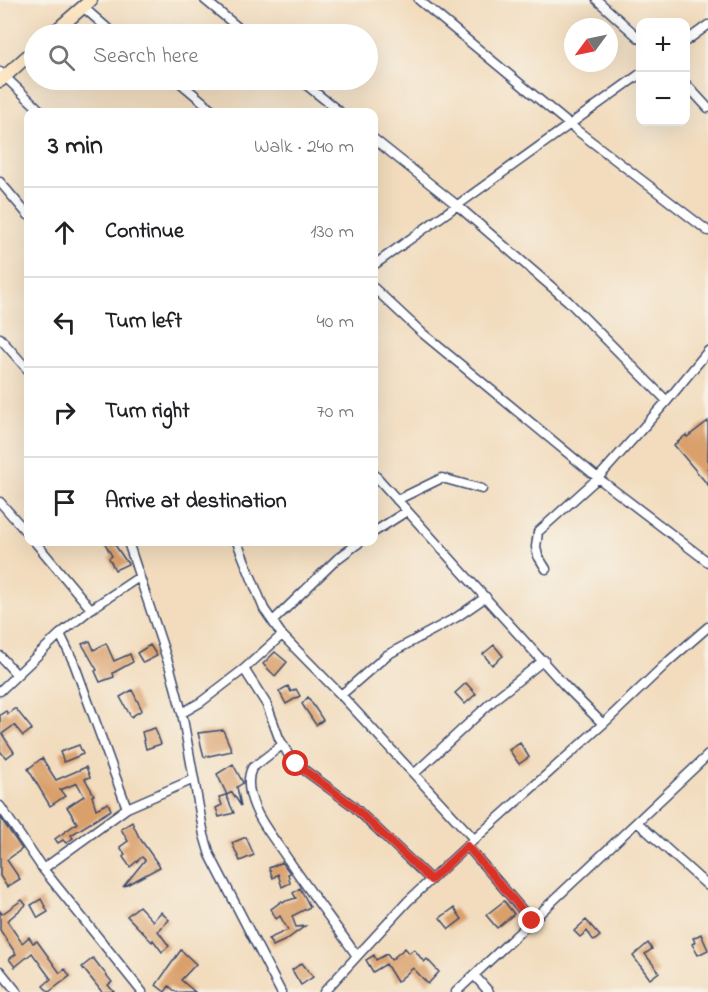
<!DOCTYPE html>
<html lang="en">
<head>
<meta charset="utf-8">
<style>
	:root { --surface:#fff; --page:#f2f2f2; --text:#202124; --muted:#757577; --line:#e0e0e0 }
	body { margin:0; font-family:"Indie Flower",sans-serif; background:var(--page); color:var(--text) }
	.controls { position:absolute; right:18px; top:18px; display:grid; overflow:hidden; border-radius:12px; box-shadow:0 6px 24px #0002 }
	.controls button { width:54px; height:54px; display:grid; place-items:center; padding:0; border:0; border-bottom:2px solid var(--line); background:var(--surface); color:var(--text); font:30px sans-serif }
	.compass { position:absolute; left:564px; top:18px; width:54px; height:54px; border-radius:50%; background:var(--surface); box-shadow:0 6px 24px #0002; rotate:237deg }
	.stop { position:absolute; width:18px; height:18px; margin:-14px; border:4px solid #d93025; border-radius:50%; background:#fff }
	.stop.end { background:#d93025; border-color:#fff; box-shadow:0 2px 6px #0008 }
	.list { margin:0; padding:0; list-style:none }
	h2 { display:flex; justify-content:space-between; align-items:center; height:78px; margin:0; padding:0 24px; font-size:26px }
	h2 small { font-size:20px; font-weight:400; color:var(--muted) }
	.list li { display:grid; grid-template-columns:39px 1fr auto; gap:18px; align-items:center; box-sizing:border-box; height:90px; padding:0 24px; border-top:2px solid var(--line) }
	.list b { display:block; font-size:22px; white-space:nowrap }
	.list em { font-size:20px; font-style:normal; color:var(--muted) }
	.icon { flex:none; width:33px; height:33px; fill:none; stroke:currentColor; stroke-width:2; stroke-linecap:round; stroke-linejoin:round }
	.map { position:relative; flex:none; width:708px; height:992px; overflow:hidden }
	.search { position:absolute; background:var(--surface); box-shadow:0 6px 24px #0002; left:24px; top:24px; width:354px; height:66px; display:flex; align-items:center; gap:15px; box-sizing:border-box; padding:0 21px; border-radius:33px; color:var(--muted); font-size:22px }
	.panel { position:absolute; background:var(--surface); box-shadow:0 6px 24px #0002; left:24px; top:108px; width:354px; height:438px; border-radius:12px }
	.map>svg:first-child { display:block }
</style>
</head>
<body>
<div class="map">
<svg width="708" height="992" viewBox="0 0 708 992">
	<rect width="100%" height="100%" fill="#f7f3e8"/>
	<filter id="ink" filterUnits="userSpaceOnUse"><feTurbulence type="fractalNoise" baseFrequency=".0167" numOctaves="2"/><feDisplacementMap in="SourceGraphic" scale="12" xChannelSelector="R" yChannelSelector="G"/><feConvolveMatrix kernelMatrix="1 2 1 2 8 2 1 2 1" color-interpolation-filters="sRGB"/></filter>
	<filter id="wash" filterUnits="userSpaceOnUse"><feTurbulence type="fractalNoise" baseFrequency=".008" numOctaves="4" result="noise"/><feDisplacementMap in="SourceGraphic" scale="24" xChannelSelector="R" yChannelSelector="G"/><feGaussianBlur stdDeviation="1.35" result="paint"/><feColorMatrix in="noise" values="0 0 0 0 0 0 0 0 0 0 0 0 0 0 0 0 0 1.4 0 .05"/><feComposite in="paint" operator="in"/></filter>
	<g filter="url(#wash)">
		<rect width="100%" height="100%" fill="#f2dcbd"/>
		<g id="blocks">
			<path fill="#daa06c" d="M708,421V485L674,445L686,435L687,437Z
				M104,542H113L128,564L115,570L109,558L112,556Z
				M90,641L94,650L106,643L114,661L130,654L133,662L113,673L114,677L100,682L95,671L97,670L82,644Z
				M150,645L157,656L143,663L137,653Z
				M494,645L503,656L492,665L483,654Z
				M275,652L287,662L275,676L263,664Z
				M466,683L476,694L465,704L455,693Z
				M288,686L291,692L296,689L300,696L286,704L279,691Z
				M132,690L142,710L131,717L120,697Z
				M308,697L323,720L316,725L302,704Z
				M14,709H16L32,729L23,736L15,726H13L2,734L14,752L6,758L0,751V715L6,711L8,714Z
				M155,728L161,744L146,749L142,732Z
				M223,730L232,751L204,757L198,733Z
				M520,743L529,757L519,764L509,750Z
				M79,745L83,754L64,762L60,752Z
				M42,758L56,780L86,767L90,777L85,779L94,795L92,796L96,809L108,803L111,810L71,835L73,838L66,843L63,840L58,843L55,839L77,823L67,807L84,796L77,783L60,790L65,796L50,806L28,769Z
				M233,764L243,783L237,787L241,806L232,792L227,795L217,774Z
				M226,795L234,813L219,817L216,808L222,805L219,797Z
				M0,817L22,849L7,860L20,879L7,887L0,876Z
				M132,822L139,837L160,867L123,887L145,860L142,857L130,867L123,857L125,854L120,847L128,841L121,829Z
				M246,837L254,855L240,861L232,843Z
				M282,862L290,873L288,874L290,883L282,887L278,874L273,878L269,868Z
				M300,888L310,907L292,916L296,927L305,926L286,940L273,946L268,939L288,930L280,916L276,919L271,909L282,901L283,902L296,898L293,893Z
				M41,899L48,912L38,918L31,905Z
				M22,900L26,905L7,921L22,943L29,937L33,943L37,941L60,973L65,969L70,976L49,992L43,986L51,979L32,953L15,967L9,959L16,954L0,930V911L2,914Z
				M504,901L514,914L497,928L486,915Z
				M139,906L153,921L161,912L169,920L158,931L169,946L162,952L153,940L152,942L127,916Z
				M454,908L462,919L449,929L440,918Z
				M586,920L600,936L594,941L587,931L580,937L574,931Z
				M701,934L708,950L698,955L692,944L695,942L693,938Z
				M648,943L652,949L645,954L659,972L650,979L633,956Z
				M405,948L409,953L414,949L424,962L427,959L439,972L428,984L413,968L397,982L386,964L373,972L366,960L374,955L376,960L387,954L391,960Z
				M181,950L196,964L181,980L195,992H176L169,986L165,992L156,985Z
				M93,958L112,982L108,985L114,992H102L82,967Z
				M302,963L313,977L301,985L292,970Z"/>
		</g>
	</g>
	<g filter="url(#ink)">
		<use href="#blocks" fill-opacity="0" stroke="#3b496c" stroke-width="1.5"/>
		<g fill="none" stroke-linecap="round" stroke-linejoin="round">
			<g stroke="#3b496c" stroke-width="11">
				<path id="street" d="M205,0L246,34
					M419,0L570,125L708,231
					M597,0L640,39
					M83,7L114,34
					M686,41L708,25
					M0,72L42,112
					M177,80L215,112
					M300,80L340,112
					M686,84L708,108
					M374,139L458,206L568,301L667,401
					M0,182L28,215
					M374,265L640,74
					M374,288L421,332L598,478L708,562
					M0,338L28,370
					M374,474L565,686L603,724
					M397,500L442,478L482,489
					M0,502L28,534
					M374,532L407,511
					M35,542L91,609
					M128,542L170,668L182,713L204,835L210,855L281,992
					M237,542L264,609L282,635L341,695L474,839
					M546,569L538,556L536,547L538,532L598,478L667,401L708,351
					M273,621L337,559L360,542
					M60,634L74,663L127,808
					M0,656L17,675
					M244,669L267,705L279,738L292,761L352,805L431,880
					M0,691L60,634L91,609L139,577
					M341,695L387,655L457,617L486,597
					M182,713L201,702L244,669L282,635
					M282,745L252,768C246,780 250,796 255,808C262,825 275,840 285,855C308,889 333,922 357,956
					M415,773L496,698L544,660
					M0,806L43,869L142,992
					M638,823L708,886
					M467,846L532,921
					M43,869L127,808L194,779
					M0,971L17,992
					M474,975L489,992
					M324,992L408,901L467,846L603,724L670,660L708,627
					M456,992L708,755"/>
			</g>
			<g stroke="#3b496c" stroke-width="15">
				<path id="secondary" d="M52,34L91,0
					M0,81L34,50"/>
			</g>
			<use href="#street" stroke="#fff" stroke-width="8"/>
			<use href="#secondary" stroke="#fce6c4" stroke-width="12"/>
		</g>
	</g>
	<g fill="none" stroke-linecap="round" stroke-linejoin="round" filter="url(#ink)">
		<path stroke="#d93025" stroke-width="8" d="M296,764L352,805L431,880L467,846L532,921"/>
	</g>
</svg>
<div class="controls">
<button>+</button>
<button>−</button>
</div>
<svg class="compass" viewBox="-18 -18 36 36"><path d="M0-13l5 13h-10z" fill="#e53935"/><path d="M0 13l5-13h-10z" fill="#757577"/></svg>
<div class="stop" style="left:296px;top:764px"></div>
<div class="stop end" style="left:532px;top:921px"></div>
<div class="search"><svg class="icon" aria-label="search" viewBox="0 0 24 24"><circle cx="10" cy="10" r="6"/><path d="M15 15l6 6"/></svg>Search here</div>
<section class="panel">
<h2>3 min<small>Walk · 240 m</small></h2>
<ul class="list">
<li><svg class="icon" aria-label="ahead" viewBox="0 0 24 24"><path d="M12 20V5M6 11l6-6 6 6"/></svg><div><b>Continue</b></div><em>130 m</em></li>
<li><svg class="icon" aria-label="left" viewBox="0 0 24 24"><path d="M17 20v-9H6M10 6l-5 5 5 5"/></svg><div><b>Turn left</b></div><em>40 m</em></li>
<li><svg class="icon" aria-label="right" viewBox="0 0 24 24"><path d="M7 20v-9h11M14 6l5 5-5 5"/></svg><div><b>Turn right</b></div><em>70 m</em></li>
<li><svg class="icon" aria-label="arrive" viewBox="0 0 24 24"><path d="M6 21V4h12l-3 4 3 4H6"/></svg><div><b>Arrive at destination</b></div></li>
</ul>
</section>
</div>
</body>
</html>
